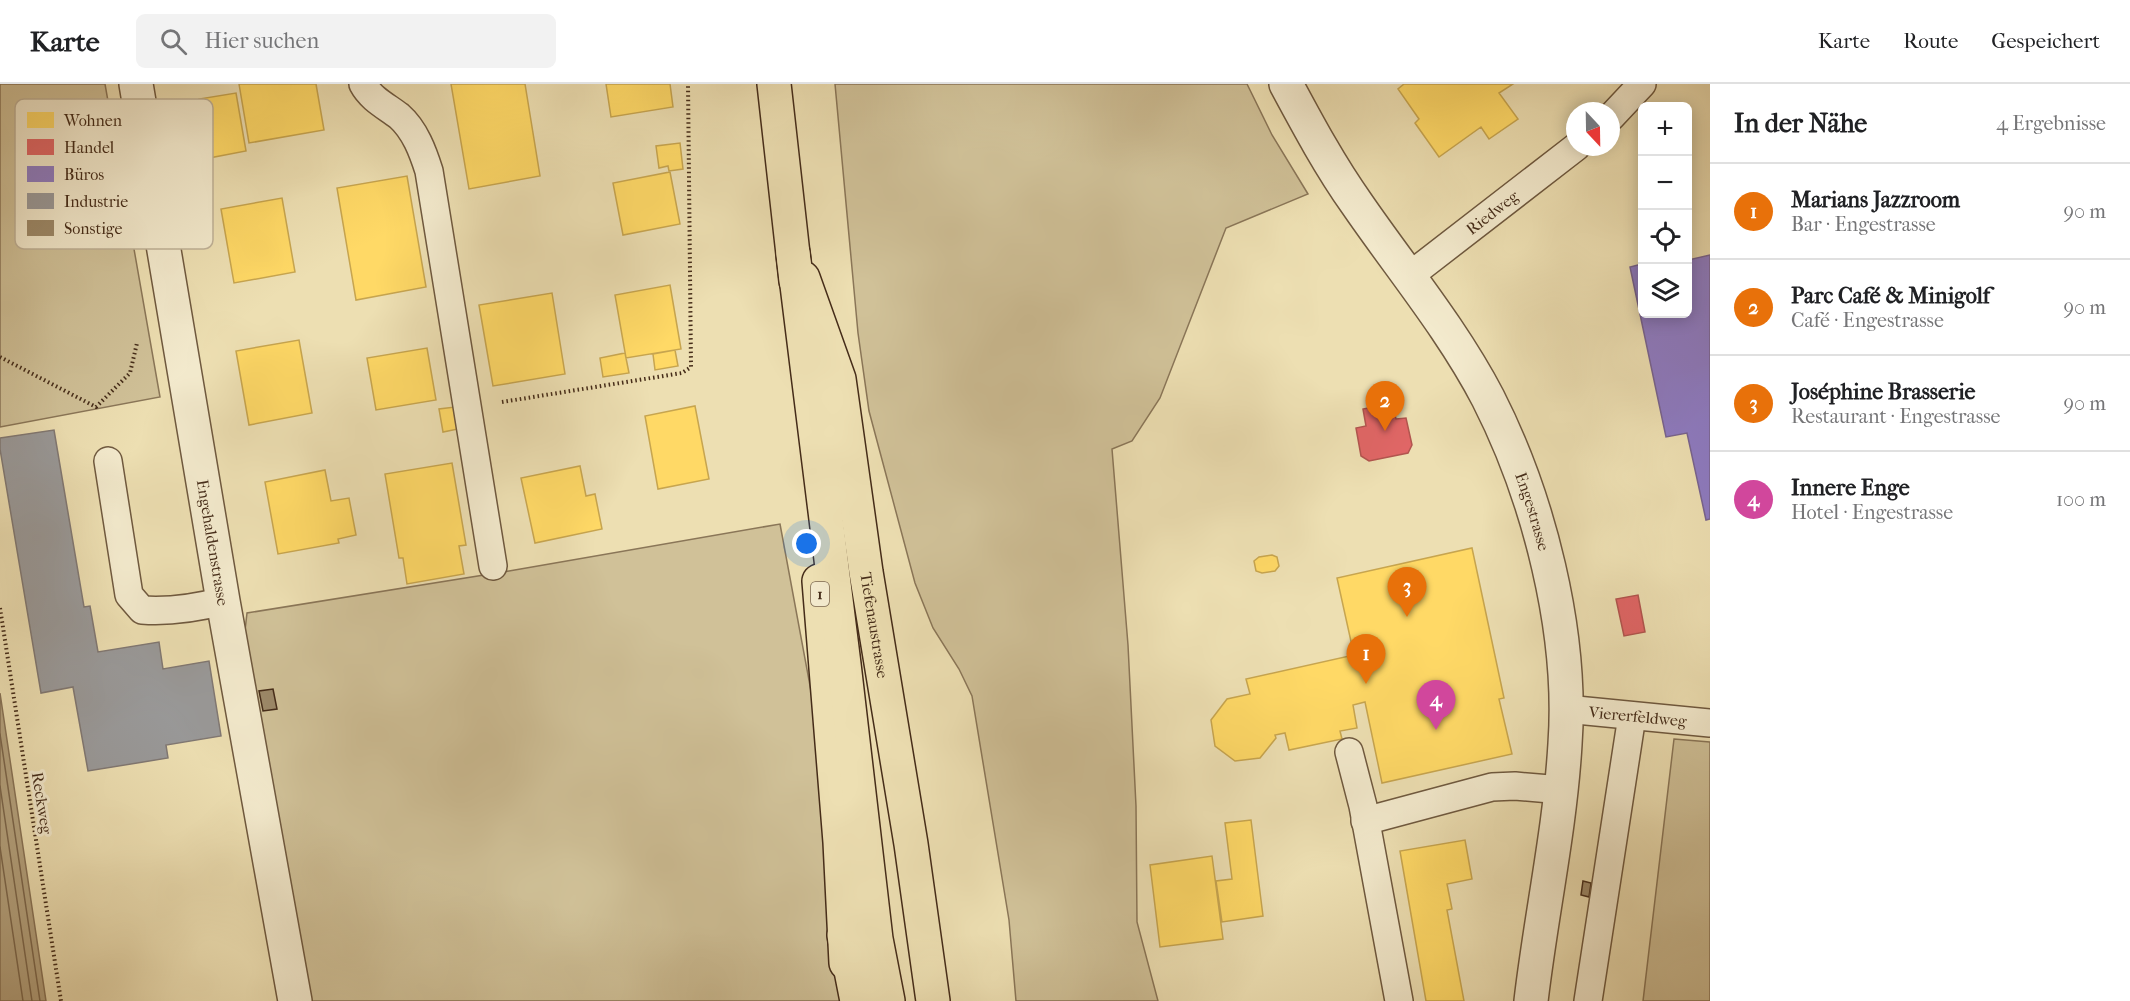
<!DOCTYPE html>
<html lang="de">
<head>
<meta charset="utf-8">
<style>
	:root { --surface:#fff; --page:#f2f2f2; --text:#202124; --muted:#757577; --line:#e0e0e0; --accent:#ea580c }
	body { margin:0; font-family:"IM FELL French Canon",serif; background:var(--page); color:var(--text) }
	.controls { position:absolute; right:18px; top:18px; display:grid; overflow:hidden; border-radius:9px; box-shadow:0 3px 15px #0003 }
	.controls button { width:54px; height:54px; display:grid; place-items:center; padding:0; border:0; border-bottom:2px solid var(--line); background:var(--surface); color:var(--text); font:30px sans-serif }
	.compass { position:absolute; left:1566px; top:18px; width:54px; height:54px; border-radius:50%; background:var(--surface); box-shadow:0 3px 15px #0003; rotate:158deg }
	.you { position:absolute; left:807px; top:460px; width:21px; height:21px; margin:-15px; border:4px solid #fff; border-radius:50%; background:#1a73e8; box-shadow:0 0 0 9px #1a73e833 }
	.badge { display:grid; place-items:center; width:39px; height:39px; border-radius:50%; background:var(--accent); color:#fff; font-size:20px; font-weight:700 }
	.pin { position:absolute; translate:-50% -50px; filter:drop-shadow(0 2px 3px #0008) }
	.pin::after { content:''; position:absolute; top:32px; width:21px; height:18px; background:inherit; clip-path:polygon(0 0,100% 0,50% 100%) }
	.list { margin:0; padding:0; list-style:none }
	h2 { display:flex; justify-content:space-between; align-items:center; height:78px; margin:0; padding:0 24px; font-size:26px }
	h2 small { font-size:20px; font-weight:400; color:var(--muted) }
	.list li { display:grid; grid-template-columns:39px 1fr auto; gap:18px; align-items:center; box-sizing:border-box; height:96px; padding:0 24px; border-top:2px solid var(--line) }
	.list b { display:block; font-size:22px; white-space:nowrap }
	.list p { margin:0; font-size:20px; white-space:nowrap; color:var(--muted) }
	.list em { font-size:20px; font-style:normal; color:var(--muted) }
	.icon { flex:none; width:33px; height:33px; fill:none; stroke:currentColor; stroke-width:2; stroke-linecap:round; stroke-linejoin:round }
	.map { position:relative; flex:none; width:1710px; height:917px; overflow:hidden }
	header { display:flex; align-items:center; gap:36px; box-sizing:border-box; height:84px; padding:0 30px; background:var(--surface); border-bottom:2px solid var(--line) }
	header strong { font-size:28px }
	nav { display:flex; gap:33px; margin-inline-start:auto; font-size:21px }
	.search { width:420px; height:54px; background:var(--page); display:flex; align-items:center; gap:15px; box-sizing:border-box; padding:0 21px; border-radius:9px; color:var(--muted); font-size:22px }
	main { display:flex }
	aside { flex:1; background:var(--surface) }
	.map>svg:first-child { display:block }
</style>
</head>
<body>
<header>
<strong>Karte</strong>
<div class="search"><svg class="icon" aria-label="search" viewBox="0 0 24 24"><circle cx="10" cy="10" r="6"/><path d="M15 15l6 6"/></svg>Hier suchen</div>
<nav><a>Karte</a><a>Route</a><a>Gespeichert</a></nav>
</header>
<main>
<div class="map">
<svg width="1710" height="917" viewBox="0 0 1710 917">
	<rect width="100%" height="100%" fill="#eddfb2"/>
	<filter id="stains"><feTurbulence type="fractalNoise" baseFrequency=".00333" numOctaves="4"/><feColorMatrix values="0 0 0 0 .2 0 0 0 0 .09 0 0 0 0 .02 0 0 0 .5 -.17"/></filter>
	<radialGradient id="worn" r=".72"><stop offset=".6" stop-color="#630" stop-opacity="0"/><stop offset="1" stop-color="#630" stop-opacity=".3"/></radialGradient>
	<path fill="#d0c198" stroke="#8a7658" stroke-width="1.5" d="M0,0H105L160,313L0,343Z
		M835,0H1247L1272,51L1308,110L1226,144L1160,314L1132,357L1112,365L1128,561L1136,722L1137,838L1158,917H1016L1009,836L972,612L959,585L933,544L915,499L869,327L858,249Z
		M780,440L839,758L852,917H307L240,591L247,529L509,487Z
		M1674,655L1710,658V917H1643Z"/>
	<path fill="#b4a27e" stroke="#887356" stroke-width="1.5" d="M0,609L46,917H0Z"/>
	<path fill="#ffd966" stroke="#c7a54f" stroke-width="1.5" d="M239,0H316L324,46L249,59Z
		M451,0H525L540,92L469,105Z
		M606,0H670L673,23L611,33Z
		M1404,0H1513L1499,9L1518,35L1489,55L1481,43L1439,73L1415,39L1419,35L1398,5Z
		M236,9L246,67L209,74L199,15Z
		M680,59L683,85L669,87L668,82L659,84L656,62Z
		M670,88L680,140L623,151L613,99Z
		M407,92L426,203L356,216L337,104Z
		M282,114L295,188L234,199L221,125Z
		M670,201L681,265L626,274L615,211Z
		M552,209L565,290L493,302L479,221Z
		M299,256L312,329L249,341L236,267Z
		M427,264L436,316L376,326L367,274Z
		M675,266L678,282L655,286L653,270Z
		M625,269L629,289L603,293L600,274Z
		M695,322L709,395L658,405L645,332Z
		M455,323L458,345L443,348L439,325Z
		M452,379L466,461L459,462L464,490L407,500L403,474H399L385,390Z
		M580,382L586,412L595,410L602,445L535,459L521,394Z
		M325,386L331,417L349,414L356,451L338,455L339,459L278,470L265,398Z
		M1472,464L1504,614L1499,615L1512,670L1382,699L1365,618L1353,621L1357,644L1340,647L1342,655L1289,666L1285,649L1275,651L1276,654L1260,674L1235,677L1215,662L1211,636L1227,615L1250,610L1246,595L1354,571L1337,494Z
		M1272,471L1277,473L1279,482L1275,487L1262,489L1256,487L1254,477L1259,473Z
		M1251,736L1263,832L1222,838L1216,797L1232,795L1225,739Z
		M1465,756L1472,795L1447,800L1452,825L1447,826L1464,917H1426L1400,767Z
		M1212,772L1223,855L1160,863L1150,781Z"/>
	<path fill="#e06666" stroke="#b2554f" stroke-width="1.5" d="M1392,319L1396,335L1406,334L1412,361L1408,369L1369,377L1361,372L1356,344L1366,342L1363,325Z
		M1638,511L1645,548L1624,552L1616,515Z"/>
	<path fill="#8e7cc3" stroke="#786490" stroke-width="1.5" d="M1710,171V435L1706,436L1687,349L1666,353L1630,183L1642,180V230H1688V176Z"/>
	<path fill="#999" stroke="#807873" stroke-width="1.5" d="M54,346L84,523L90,522L98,568L159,558L163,585L209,577L221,652L166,661L168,674L88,687L73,603L41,609L0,365V354Z"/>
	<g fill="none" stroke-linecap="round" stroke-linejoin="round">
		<path stroke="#7c674c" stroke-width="1.5" d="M0,650L40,917
			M0,702L32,917
			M0,763L23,917"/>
	</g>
	<path fill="#9c8969" stroke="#452c19" stroke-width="1.5" d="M273,605L277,625L263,627L259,607Z
		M1583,797L1591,799L1589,813L1581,811Z"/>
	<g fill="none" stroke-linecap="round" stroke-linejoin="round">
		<g stroke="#6f593f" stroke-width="30">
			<g id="service">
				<path d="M363,0C371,15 386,22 399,32C415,46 423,68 429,87L493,482"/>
				<path d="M1611,33L1642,0"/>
				<path id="s1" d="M1408,193L1576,63"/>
				<path d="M108,377L129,511L142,526C169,528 196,524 223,517"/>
				<path id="s2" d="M1566,625L1710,639"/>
				<path d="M1349,668L1363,722L1399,917"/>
				<path d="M1365,737L1492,703L1515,702L1562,706"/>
				<path d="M1588,917L1632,632"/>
			</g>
		</g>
		<g stroke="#6f593f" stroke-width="36">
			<g id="minor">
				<path id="s3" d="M136,0L223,517L295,917"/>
			</g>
		</g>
		<g stroke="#6f593f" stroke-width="36">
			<g id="tertiary">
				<path id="s4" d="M1286,0C1308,41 1330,82 1357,120C1401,184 1452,245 1488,314C1539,414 1573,548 1565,660C1560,746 1541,831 1531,917"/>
			</g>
		</g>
		<g stroke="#452c19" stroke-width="36">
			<g id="primary">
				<path d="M774,0L796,197"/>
				<path id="s5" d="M803,194L839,295L866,488L911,760L933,917"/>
				<path d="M819,497L840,758L846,879"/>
			</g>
		</g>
		<g stroke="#452c19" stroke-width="36">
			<path id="trunk" d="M793,169L844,580L876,855L888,917
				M844,851L857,917"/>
		</g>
		<path stroke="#452c19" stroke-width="4" stroke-dasharray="1.5 3" stroke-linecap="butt" d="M0,273L96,323L130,289L137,259
			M502,318L682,289L691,283L688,0
			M0,524L61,917"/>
		<use href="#service" stroke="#f3eacd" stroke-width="27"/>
		<use href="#minor" stroke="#f3eacd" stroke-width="33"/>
		<use href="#tertiary" stroke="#f3eacd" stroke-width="33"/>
		<use href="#primary" stroke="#eddfb2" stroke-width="33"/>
		<use href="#trunk" stroke="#eddfb2" stroke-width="33"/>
	</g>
	<g text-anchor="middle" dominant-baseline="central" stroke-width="6" stroke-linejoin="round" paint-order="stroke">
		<rect fill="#f3eacd" stroke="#79654f" stroke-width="1.5" x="811" y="498" width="18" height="24" rx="4.5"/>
		<g font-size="15" font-weight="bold" fill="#452c19">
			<text x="820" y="510">1</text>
		</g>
		<g font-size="16" fill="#452c19" stroke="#f3eacd">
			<text stroke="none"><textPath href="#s1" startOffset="106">Riedweg</textPath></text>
			<text stroke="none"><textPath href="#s4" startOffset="496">Engestrasse</textPath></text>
			<text stroke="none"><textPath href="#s3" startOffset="465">Engehaldenstrasse</textPath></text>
			<text stroke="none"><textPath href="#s5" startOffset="356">Tiefenaustrasse</textPath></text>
			<text stroke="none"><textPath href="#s2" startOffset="72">Viererfeldweg</textPath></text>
			<text transform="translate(42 719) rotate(81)">Reckweg</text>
		</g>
	</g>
	<rect x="15" y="15" width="198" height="150" rx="9" fill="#f3eacd" stroke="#bfb197" stroke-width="1.5"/>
	<rect x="27" y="28" width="27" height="16" fill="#ffd966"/>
	<rect x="27" y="55" width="27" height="16" fill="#e06666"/>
	<rect x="27" y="82" width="27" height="16" fill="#8e7cc3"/>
	<rect x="27" y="109" width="27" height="16" fill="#999"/>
	<rect x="27" y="136" width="27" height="16" fill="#9c8969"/>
	<g font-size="16" fill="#452c19">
		<text x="64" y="42">Wohnen</text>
		<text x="64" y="69">Handel</text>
		<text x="64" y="96">Büros</text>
		<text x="64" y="123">Industrie</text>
		<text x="64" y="150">Sonstige</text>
	</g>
	<rect width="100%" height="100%" filter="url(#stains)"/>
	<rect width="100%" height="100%" fill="url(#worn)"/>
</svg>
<div class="controls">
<button>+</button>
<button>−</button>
<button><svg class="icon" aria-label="locate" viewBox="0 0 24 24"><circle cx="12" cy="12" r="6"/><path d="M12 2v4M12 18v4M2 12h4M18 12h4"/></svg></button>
<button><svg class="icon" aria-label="layers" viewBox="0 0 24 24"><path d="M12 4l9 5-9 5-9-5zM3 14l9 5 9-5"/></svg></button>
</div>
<svg class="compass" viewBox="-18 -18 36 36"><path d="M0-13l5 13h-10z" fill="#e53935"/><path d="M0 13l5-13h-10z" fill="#757577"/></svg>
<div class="you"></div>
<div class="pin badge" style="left:1366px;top:600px;background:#e8710a">1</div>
<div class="pin badge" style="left:1385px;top:347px;background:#e8710a">2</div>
<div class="pin badge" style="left:1407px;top:533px;background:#e8710a">3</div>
<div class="pin badge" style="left:1436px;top:646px;background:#d1479c">4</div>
</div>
<aside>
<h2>In der Nähe<small>4 Ergebnisse</small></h2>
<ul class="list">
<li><span class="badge" style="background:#e8710a">1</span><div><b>Marians Jazzroom</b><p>Bar · Engestrasse</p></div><em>90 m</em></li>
<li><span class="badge" style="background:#e8710a">2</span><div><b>Parc Café &amp; Minigolf</b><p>Café · Engestrasse</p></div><em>90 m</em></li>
<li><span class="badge" style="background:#e8710a">3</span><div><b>Joséphine Brasserie</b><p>Restaurant · Engestrasse</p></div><em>90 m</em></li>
<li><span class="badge" style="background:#d1479c">4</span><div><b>Innere Enge</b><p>Hotel · Engestrasse</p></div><em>100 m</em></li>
</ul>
</aside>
</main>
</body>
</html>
